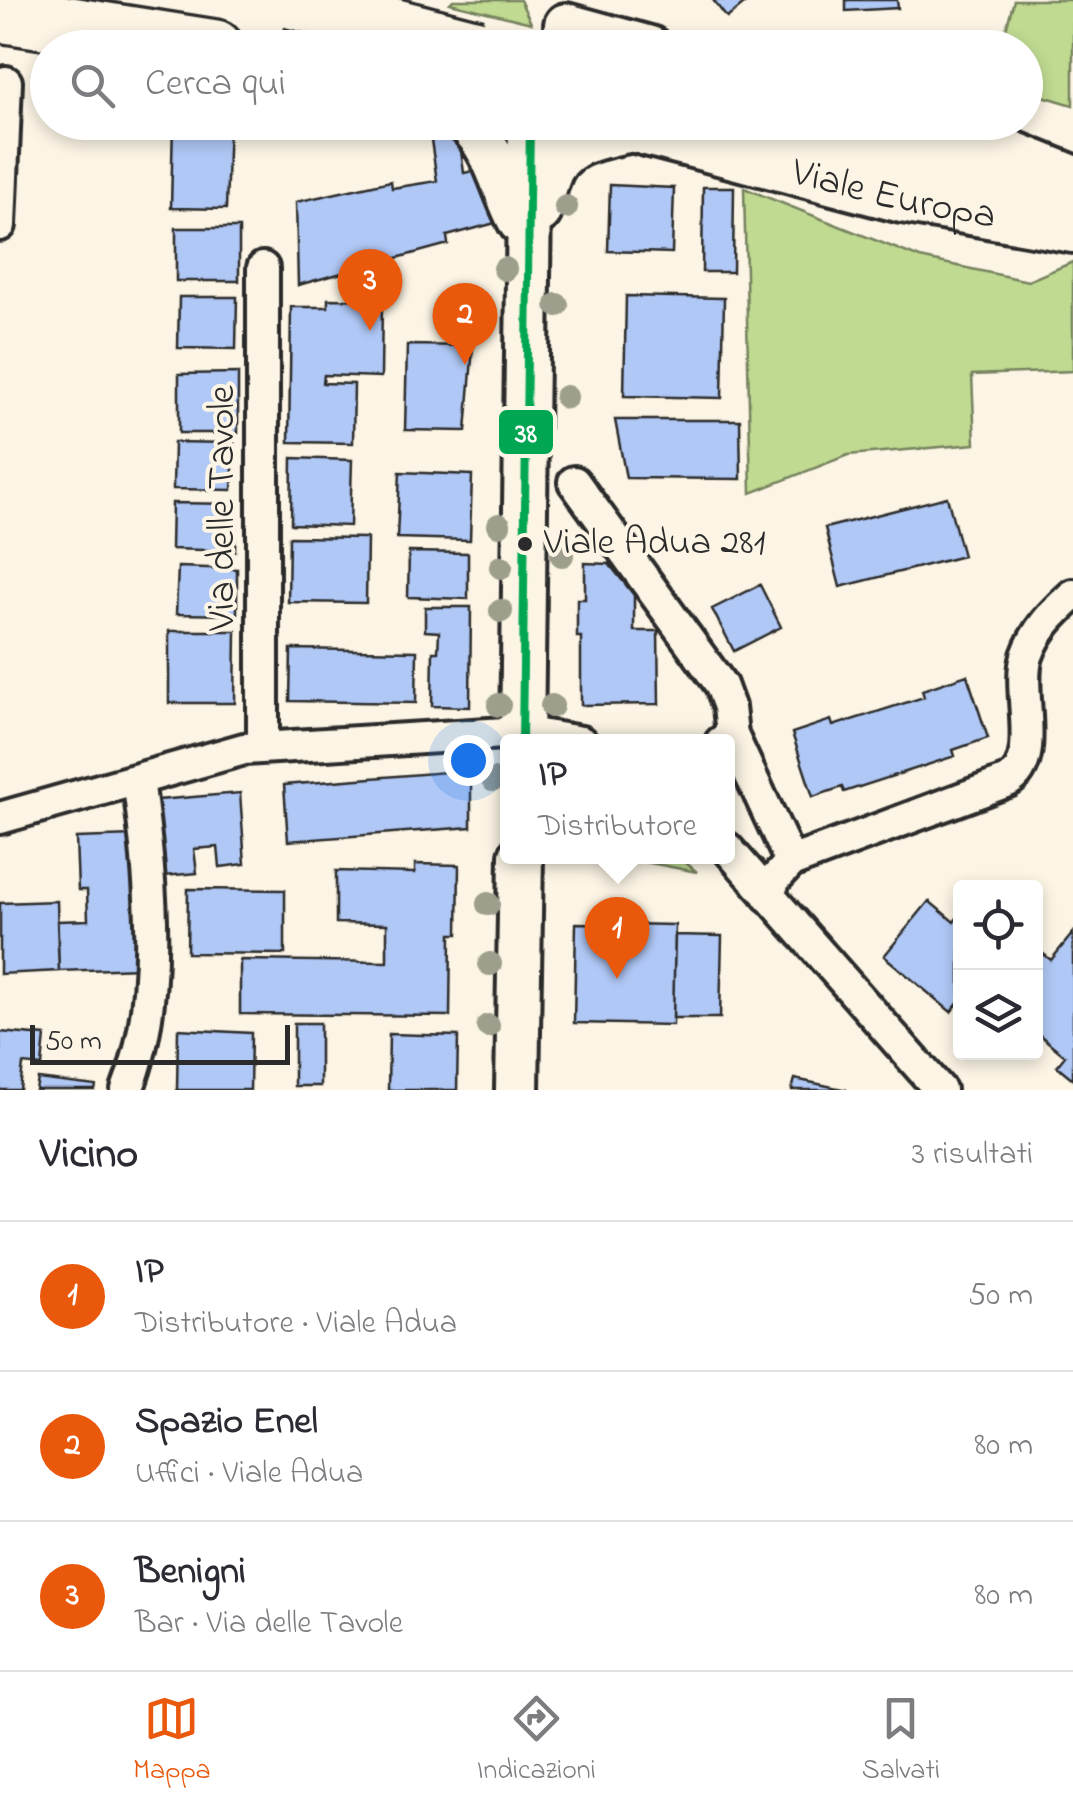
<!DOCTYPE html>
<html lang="it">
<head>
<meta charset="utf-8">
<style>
	:root { --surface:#fff; --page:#f7f7f7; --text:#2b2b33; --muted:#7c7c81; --line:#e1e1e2; --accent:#ea580c }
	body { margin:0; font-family:"Indie Flower",sans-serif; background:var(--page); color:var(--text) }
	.controls { position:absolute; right:30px; bottom:30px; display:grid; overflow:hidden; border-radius:10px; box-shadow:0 5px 15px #0003 }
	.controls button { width:90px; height:90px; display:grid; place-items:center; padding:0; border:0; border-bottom:2px solid var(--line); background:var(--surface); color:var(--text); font:50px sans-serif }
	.scale { position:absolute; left:30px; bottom:25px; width:260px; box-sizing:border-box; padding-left:10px; border:5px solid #2b2b2b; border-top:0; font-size:28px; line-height:35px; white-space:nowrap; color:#2b2b2b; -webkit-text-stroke:8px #fcf5e5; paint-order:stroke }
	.you { position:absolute; left:468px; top:760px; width:35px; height:35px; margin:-25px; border:8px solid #fff; border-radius:50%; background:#1a73e8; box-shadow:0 0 0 15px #1a73e833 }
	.badge { display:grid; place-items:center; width:65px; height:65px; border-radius:50%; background:var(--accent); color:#fff; font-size:32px; font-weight:700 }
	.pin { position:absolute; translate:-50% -82px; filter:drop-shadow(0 2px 5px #0008) }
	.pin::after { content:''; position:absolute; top:52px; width:35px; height:30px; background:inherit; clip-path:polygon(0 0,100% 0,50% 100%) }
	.popup { position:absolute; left:500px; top:734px; width:235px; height:130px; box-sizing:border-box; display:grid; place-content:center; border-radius:10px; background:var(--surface); filter:drop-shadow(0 2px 8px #0005); font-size:32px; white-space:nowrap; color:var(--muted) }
	.popup b { font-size:38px; color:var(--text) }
	.popup::after { content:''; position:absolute; left:50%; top:100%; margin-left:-20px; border:20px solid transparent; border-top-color:var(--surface) }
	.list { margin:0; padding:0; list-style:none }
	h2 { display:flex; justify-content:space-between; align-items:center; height:130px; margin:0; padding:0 40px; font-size:42px }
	h2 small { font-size:32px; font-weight:400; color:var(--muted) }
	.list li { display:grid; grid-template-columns:65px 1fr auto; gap:30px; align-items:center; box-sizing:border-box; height:150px; padding:0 40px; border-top:2px solid var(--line) }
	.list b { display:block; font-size:38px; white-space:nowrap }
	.list p { margin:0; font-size:32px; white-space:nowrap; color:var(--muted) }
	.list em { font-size:32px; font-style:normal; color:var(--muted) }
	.icon { flex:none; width:55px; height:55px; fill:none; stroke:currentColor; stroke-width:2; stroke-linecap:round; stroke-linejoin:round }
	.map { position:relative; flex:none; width:1073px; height:1090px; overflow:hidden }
	.search { position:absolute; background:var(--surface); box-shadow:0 5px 15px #0003; left:30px; right:30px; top:30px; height:110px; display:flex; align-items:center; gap:25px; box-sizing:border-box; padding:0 35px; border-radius:55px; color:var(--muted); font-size:38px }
	.sheet { height:580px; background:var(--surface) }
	nav { display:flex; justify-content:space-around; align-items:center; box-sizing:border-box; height:140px; border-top:2px solid var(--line); background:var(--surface); font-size:28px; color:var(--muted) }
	nav a { display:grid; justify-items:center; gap:5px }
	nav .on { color:var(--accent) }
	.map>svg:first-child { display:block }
</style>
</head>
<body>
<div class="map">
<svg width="1073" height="1090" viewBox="0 0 1073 1090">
	<rect width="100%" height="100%" fill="#fcf5e5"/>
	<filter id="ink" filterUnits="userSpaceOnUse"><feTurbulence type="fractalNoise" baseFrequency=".01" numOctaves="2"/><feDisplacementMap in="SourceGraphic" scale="20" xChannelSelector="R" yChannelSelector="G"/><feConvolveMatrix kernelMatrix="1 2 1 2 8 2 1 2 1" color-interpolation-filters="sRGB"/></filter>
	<g filter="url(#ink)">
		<path fill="#c0da91" stroke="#76825e" stroke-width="2.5" d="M453,0H520L531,23L450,3Z
			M1014,0H1073V105L1026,91V48L1001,47Z
			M744,188L920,258L1028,281L1073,262V371L972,375L975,444L848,455L751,493Z
			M619,857H679L697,872Z"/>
		<path fill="#b0c8f6" stroke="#2b2b2b" stroke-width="2.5" d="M713,0H749L727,18Z
			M846,0H897L898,8L846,11Z
			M173,122H229L226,209L171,208Z
			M459,136L464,173L490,168L499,222L447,236L448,244L298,285L296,202L391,181L392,188L437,181L431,140Z
			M610,185L674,188L672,253L608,251Z
			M703,187H734L733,272H702Z
			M176,228H239V281H176Z
			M626,296L724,298L722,398L624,396Z
			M179,297H237L236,349L178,348Z
			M328,299L382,300L381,377L324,375L323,383L354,384L353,443L289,442L291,307H328Z
			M407,345L473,346L466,431L405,430Z
			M238,373V433H179V374Z
			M615,420H740L741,479L626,478Z
			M174,442L234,443L232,490L173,489Z
			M292,458L352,460L350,526L291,524Z
			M400,472L472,475L470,540L397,538Z
			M947,497L963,556L840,587L825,528Z
			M172,503L236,504L235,551L171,549Z
			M289,537L367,538L366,603L288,602Z
			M409,552L468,553V599L408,597Z
			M585,563L609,564L634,595V631H658L659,704L581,705V637H577V599H585Z
			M178,567L237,569V615L176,614Z
			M760,585L781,627L734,651L712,609Z
			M425,607H471L470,707L432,706L433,652H438L439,632L425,631Z
			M169,631H236L235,703H169Z
			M291,649L417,651L416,703L290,701Z
			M967,675L988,738L953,750L955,756L844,792L842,787L813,797L792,733L831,720L833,726L924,697L922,690Z
			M471,770V827L288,841L284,785Z
			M240,793L245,864L220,867L218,847L194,849L197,873L164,876L158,800Z
			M134,836L139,968L59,971L57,921L88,920L87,890H78L76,838Z
			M415,864L459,865L458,934H451L450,1016L240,1014V960L387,962V924L336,923V871L415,873Z
			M188,889L285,890V954L187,953Z
			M57,901L59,971L0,974V903Z
			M929,901L954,922L960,914V1001L951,1012L884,956Z
			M576,923L675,925L673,1025L574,1023Z
			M1073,933V1079L1057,1066L1065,1056L1036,1032V948L1051,960Z
			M675,935L722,936L720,1018H673Z
			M294,1023H320V1086H294Z
			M178,1029L251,1033L250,1090H177Z
			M0,1032L45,1036L42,1066L23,1064L20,1090H0Z
			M389,1034L458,1036L457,1090H388Z
			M38,1079L96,1086L95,1090H36Z
			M795,1079L847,1090H792Z"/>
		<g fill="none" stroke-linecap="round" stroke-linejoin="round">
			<g stroke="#2b2b2b" stroke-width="38">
				<path id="street" d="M0,225L6,82
					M574,482L721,685L729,707L732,735L721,742
					M732,735L791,862
					M263,747V268
					M0,818L244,749L522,732L581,742
					M727,848L940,1090
					M768,896L775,879L791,862L1008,781C1043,761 1016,691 1027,656C1036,630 1053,613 1073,595
					M127,1090C164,999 151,875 138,779"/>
			</g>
			<g stroke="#2b2b2b" stroke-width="50">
				<g id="secondary">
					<path d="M566,25L650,48"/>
					<path d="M467,122C497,151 501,187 520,222"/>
					<path id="s1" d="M601,122L902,201L1073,231"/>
					<path d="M923,122L983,141L1073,177"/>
					<path d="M540,211C543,200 544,189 548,179C559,143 595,138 627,131"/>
					<path d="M522,742L530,122"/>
					<path d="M517,1090L521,856"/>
				</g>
			</g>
			<g stroke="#2b2b2b" stroke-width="62">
				<path id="highway" d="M0,14L215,48
					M762,122L1073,205"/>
			</g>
			<use href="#street" stroke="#fcf5e5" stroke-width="30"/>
			<use href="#secondary" stroke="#fcf5e5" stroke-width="42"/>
			<use href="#highway" stroke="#fcf5e5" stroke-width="55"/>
			<g stroke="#2b2b2b" stroke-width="62" stroke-linecap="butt">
				<path id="highway-bridge" d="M291,0L477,48"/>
			</g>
			<use href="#highway-bridge" stroke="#fcf5e5" stroke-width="55"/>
			<g stroke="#fcf5e5" stroke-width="15">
				<path id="bus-1" d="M522,742L530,122"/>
			</g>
			<use href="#bus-1" stroke="#00a651" stroke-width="8"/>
		</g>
		<g fill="#9d9e8c">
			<circle cx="566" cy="207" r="12"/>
			<circle cx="505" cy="269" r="12"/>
			<circle cx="557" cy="305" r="12"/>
			<circle cx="566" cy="397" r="12"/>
			<circle cx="499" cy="525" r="12"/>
			<circle cx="562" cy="555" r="12"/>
			<circle cx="501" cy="567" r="12"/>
			<circle cx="501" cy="611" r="12"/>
			<circle cx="499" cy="705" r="12"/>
			<circle cx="552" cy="706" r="12"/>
			<circle cx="493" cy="780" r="12"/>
			<circle cx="488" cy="904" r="12"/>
			<circle cx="490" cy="964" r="12"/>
			<circle cx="488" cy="1026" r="12"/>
		</g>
	</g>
	<circle fill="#2b2b2b" stroke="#fcf5e5" stroke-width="4" cx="525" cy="544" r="9"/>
	<g text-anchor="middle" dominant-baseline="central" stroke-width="8" stroke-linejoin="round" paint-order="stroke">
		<g font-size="38" fill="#2b2b2b" stroke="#fcf5e5" text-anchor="start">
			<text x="544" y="544">Viale Adua 281</text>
		</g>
		<g font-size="40" fill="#2b2b2b" stroke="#fcf5e5">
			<text stroke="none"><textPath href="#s1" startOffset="302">Viale Europa</textPath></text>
			<text transform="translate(223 508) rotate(-90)">Via delle Tavole</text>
		</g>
	</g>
	<rect stroke="#fcf5e5" stroke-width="4" x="497" y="408" width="58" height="48" rx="10" fill="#00a651"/>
	<g font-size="28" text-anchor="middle" font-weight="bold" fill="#fff">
		<text x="526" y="442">38</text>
	</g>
</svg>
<div class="controls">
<button><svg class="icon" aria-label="locate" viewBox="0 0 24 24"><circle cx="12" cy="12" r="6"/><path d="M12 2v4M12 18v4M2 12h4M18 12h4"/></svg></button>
<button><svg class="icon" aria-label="layers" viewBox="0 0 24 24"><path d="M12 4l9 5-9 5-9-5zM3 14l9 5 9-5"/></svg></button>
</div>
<div class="scale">50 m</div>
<div class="you"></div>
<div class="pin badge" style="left:617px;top:979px">1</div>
<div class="popup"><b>IP</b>Distributore</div>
<div class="pin badge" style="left:465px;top:365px">2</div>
<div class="pin badge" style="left:370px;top:331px">3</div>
<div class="search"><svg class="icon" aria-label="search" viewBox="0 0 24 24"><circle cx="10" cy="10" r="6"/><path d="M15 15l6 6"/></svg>Cerca qui</div>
</div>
<section class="sheet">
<h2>Vicino<small>3 risultati</small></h2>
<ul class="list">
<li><span class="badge">1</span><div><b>IP</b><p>Distributore · Viale Adua</p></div><em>50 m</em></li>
<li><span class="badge">2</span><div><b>Spazio Enel</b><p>Uffici · Viale Adua</p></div><em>80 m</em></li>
<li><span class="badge">3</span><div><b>Benigni</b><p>Bar · Via delle Tavole</p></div><em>80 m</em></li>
</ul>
</section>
<nav>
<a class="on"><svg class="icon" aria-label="map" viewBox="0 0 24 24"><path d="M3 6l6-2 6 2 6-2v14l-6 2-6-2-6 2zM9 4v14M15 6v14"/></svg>Mappa</a>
<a><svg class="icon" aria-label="directions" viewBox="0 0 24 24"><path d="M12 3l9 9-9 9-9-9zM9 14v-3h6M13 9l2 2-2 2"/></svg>Indicazioni</a>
<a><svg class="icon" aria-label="saved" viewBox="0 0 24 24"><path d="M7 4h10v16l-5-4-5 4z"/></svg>Salvati</a>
</nav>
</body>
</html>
